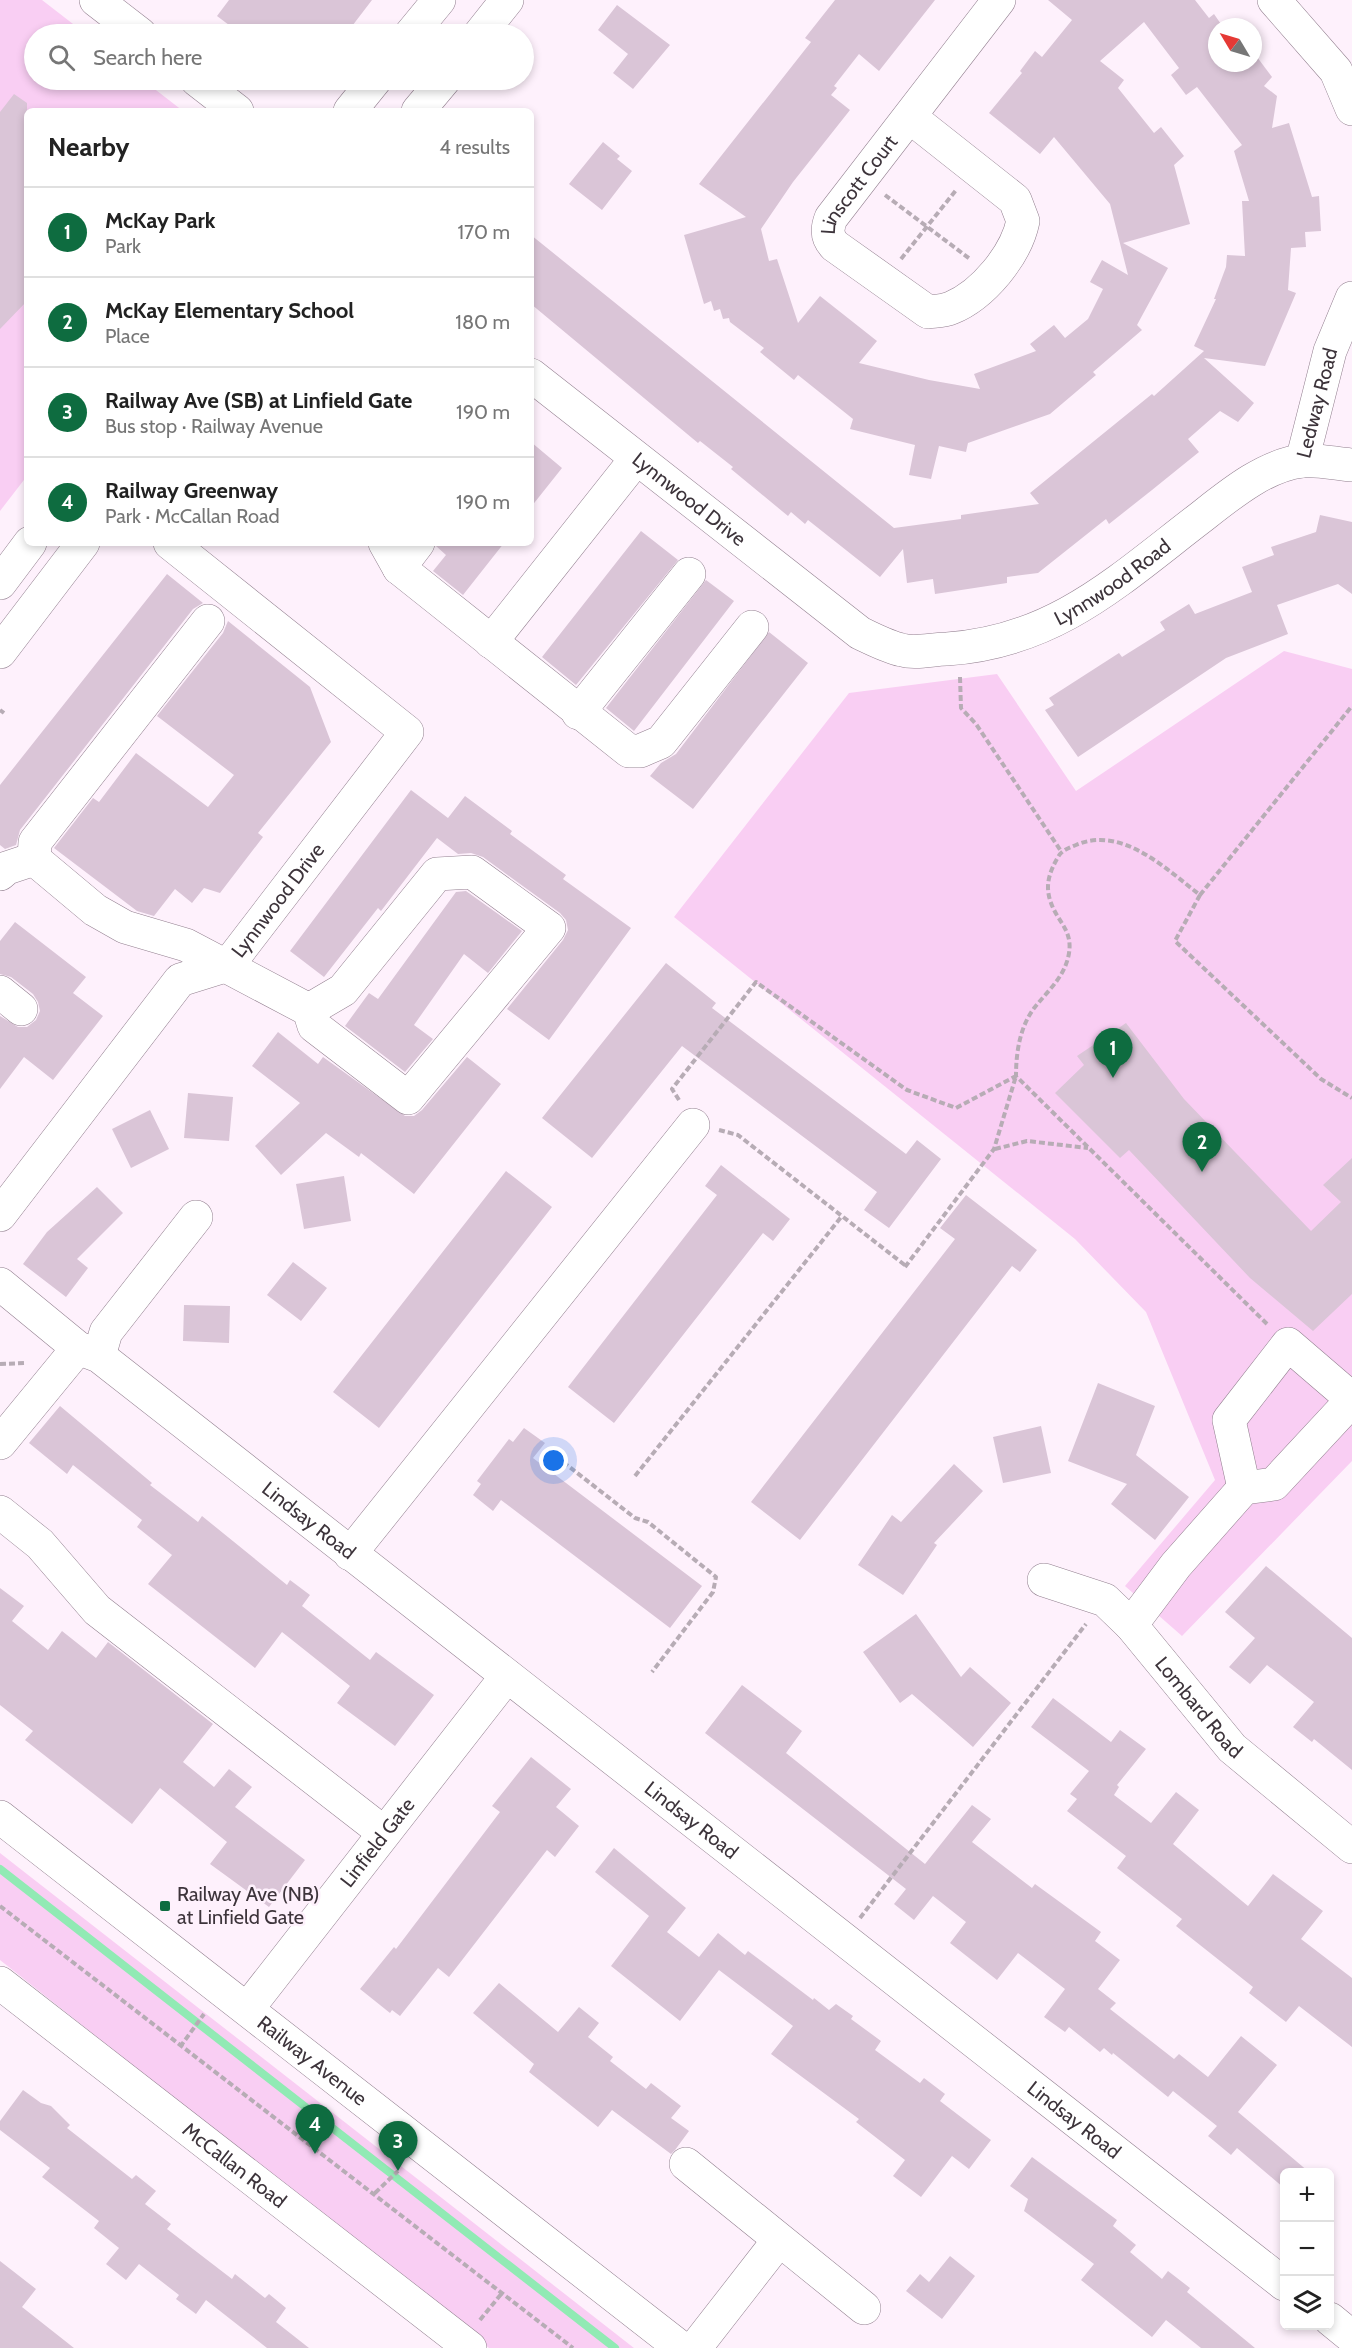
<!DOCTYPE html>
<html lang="en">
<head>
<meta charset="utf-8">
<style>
	:root { --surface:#fff; --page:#f2f2f2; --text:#222; --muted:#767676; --line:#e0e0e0; --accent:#0e6c40 }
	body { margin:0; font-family:Cabin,sans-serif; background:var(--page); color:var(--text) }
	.controls { position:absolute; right:18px; bottom:18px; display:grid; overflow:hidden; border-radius:9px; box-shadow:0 3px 9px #0003 }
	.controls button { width:54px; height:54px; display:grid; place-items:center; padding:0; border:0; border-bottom:2px solid var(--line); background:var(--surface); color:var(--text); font:30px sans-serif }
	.compass { position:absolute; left:1208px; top:18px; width:54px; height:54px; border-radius:50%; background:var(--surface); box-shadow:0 3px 9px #0003; rotate:308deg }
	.you { position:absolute; left:554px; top:1461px; width:21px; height:21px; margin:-15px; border:4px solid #fff; border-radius:50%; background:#1a73e8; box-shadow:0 0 0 9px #1a73e833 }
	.badge { display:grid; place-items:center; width:39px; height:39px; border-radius:50%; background:var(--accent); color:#fff; font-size:20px; font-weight:700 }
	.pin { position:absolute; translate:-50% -50px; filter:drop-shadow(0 2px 3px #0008) }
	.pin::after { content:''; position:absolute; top:32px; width:21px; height:18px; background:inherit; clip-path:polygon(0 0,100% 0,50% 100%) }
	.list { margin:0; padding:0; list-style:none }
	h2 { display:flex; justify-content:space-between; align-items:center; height:78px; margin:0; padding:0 24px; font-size:26px }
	h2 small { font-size:20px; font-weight:400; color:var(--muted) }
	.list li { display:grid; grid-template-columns:39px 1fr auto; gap:18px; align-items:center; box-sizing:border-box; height:90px; padding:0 24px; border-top:2px solid var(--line) }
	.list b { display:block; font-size:22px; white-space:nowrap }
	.list p { margin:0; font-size:20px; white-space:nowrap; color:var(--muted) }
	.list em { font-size:20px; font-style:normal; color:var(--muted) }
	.icon { flex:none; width:33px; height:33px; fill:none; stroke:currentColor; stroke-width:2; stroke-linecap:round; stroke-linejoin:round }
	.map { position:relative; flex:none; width:1352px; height:2348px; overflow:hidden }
	.search { position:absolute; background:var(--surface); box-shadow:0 3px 9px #0003; left:24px; top:24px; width:510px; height:66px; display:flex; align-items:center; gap:15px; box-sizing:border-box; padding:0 21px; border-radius:33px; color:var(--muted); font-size:22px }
	.panel { position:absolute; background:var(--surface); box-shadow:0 3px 9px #0003; left:24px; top:108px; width:510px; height:438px; border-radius:9px }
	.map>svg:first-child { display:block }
</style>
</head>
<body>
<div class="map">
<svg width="1352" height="2348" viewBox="0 0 1352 2348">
	<rect width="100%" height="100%" fill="#fef1fc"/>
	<path fill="#f9cef3" d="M0,0H42L86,34H34V80H143L183,111H27V476L0,511Z
		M1284,651L1352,669V1461L1182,1636L1125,1586L1215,1480L1146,1312L1075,1239L674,917L849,693L997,674L1076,791Z
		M0,1853L634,2348H489L0,1960Z"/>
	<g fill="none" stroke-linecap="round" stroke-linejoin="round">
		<path stroke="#91eab4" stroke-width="8" d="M0,1869L615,2348"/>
	</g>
	<path fill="#dac5d7" d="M229,0H372L346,34H241L217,16Z
		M835,0H935L879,71L859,54L834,86L837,88L831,95L850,110L793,182L761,229L769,261L777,259L798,323L820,296L877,341L859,363L929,380L980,389L974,374L1036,351L1030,344L1054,325L1065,338L1088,319L1103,289L1090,282L1102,260L1128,275L1110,204L1054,137L1040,154L989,113L1022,73L1020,71L1035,51L1042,57L1072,20L1048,0H1195L1209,18L1214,14L1223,27H1217V63H1253L1254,53L1272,77L1264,86L1277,96L1272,128L1289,123L1312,197L1319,196L1321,231L1305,232L1306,247L1291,248L1288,290L1296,293L1265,366L1204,358L1254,403L1238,422L1220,411L1188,439L1199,452L1152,490L1109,524L1106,519L1038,573L1007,577V583L935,594L933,579L907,583L903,549L880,577L808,520L805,524L791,512L788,516L731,469L733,467L700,441L698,443L531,304V235L894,528L961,519V515L1039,504L1030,493L1152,394L1154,396L1204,351L1194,346L1216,299H1214L1226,267L1227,255L1245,256L1242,201H1249L1234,151L1242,145L1197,87L1186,95L1171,75L1179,68L1144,22L1100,61L1124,80L1118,88L1154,133L1161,127L1184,156L1174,165L1190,224L1123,243L1168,268L1137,325L1142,330L1093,372L1096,375L1050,414L968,443L966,452L939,446L931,479L909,475L915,445L850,429L853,419L798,375L794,380L760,352L764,348L730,322L729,318L723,319L720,309L714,311L711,301L704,304L684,235L746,217L699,184L811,42L805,38Z
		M617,5L670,45L633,89L613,73L628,54L598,30Z
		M14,94L27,103V301L0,329V112Z
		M603,142L620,156L617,159L632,171L602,210L569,184Z
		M531,442L562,468L531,507Z
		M1320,515L1352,522V594L1338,584L1277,605L1288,634L1226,658L1078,757L1045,710L1054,705L1049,698L1119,653L1122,657L1165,630L1160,622L1189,604L1195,614L1252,592L1242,567L1274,555L1271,547L1316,532Z
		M641,531L678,560L576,685L542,657Z
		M436,543H504L463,595L433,571L446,555L436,546Z
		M167,574L203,603L193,609L20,830L16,845L5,849L0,845V785Z
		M706,580L734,601L634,731L606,708Z
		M228,621L310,687L331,742L258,833L263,837L220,893L204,888L192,903L175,889L154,916L137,911L54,848L93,798L99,802L136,753L208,807L234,775L157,716L223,633Z
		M769,632L808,663L693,809L650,776L661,763L676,754Z
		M411,790L448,818L465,796L512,831L510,834L566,875L563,879L631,928L549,1040L507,1009L563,940L568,930L566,920L560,913L483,857L471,853L458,854L437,838L381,911L378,908L324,977L290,951Z
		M466,891L522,931L488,973L464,954L414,1025L433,1039L405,1072L345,1026L369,993L378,999L456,892Z
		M15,922L86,977L73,993L103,1016L53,1080L24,1057L0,1089V1016L18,1027H27L36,1020L40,1011L38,1002L33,994L11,977L0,974V941Z
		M666,963L716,1003L712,1008L906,1154L917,1140L941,1159L889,1228L864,1210L877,1192L682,1046L592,1158L542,1118Z
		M1126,1023L1184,1099L1311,1231L1341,1202L1323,1185L1352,1158V1294L1313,1331L1250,1278L1129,1150L1120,1158L1055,1093L1084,1065L1077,1056Z
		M278,1032L318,1064L323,1057L405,1116H414L422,1110L467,1057L501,1084L414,1194L361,1153L359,1157L326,1133L281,1175L255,1146L300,1103L252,1066Z
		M188,1093L233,1097L229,1141L184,1138Z
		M150,1110L169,1149L131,1168L112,1129Z
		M721,1165L790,1219L773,1241L763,1233L614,1423L568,1387L717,1195L705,1186Z
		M506,1171L552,1207L379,1428L333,1392Z
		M344,1176L351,1221L304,1229L296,1184Z
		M97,1187L123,1213L77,1259L88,1268L66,1297L23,1264L47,1232Z
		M966,1195L1037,1250L1020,1272L1012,1266L800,1540L751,1502L955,1239L940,1228Z
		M293,1262L327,1288L301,1321L267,1295Z
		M184,1305L230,1306L229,1343L183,1341Z
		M1098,1383L1155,1406L1136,1455L1189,1497L1155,1540L1111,1504L1127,1484L1068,1461Z
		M60,1406L152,1483L150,1485L198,1522L202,1516L287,1585L290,1580L310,1595L302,1606L370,1660L376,1652L434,1695L395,1746L337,1703L350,1686L282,1632L255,1668L148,1584L172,1555L137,1527L142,1520L73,1465L67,1474L29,1443Z
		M1041,1426L1051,1473L1003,1483L993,1437Z
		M524,1428L545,1443L533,1458L702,1586L670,1628L501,1500L493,1511L473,1495L481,1484L477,1481L509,1439L513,1442Z
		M954,1464L983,1491L934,1543L937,1545L903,1595L858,1565L892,1515L901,1522Z
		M1266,1566L1352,1638V1770L1314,1739L1312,1742L1293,1727L1314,1702L1267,1665L1250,1684L1229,1667L1255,1638L1225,1612Z
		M0,1588L24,1606L12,1621L48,1650L62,1631L96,1658L108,1642L213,1724L183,1762L214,1787L229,1769L252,1787L235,1807L305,1860L269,1907L210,1864L227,1842L160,1788L132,1824L25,1740L33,1731L0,1705Z
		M916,1614L961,1677L970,1667L1011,1703L973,1747L912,1694L900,1703L863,1652Z
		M742,1685L802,1731L786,1753L925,1864L972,1805L991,1819L972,1842L1032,1888L1035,1884L1101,1932L1095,1941L1120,1960L1098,1989L1116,2003L1110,2009L1174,2059L1179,2054L1208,2077L1241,2036L1277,2065L1238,2112L1309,2172H1284V2188L1237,2148L1231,2155L1208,2136L1217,2126L1173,2091L1168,2097L1113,2053L1112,2055L1104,2048L1100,2052L1069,2027L1065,2032L1044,2017L1065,1989L1018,1953L997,1980L950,1943L966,1922L933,1896L914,1920L894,1904L906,1889L705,1733Z
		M1053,1698L1111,1742L1120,1730L1146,1749L1117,1785L1119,1787L1114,1795L1151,1823L1176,1792L1199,1810L1173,1844L1248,1906L1273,1874L1323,1911L1301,1939L1352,1978V2047L1299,2006L1286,2022L1249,1993L1253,1987L1176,1926L1182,1919L1117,1868L1126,1856L1067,1811L1077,1799L1070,1794L1089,1771L1031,1727Z
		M531,1757L571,1789L556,1807L579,1826L555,1857L547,1850L449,1977L438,1968L400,2016L392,2010L390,2013L360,1989L394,1947L396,1949L500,1812L492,1806Z
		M614,1848L686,1908L667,1932L699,1957L718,1933L745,1955L748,1951L813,2000L814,1998L829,2010L836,2004L853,2016L851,2019L881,2041L875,2050L920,2083L924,2078L945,2094L940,2101L991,2140L969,2169L952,2156L921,2197L893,2176L905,2160L856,2122L859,2119L771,2054L793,2026L719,1970L680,2021L611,1966L649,1916L595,1872Z
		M499,1983L558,2032L579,2007L599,2023L588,2037L613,2057L610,2061L646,2089L651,2083L681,2106L671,2118L689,2131L675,2150L671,2154L612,2110L598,2127L529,2072L534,2064L473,2013Z
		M23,2090L41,2103L51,2106L70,2125L67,2128L132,2179L136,2175L156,2191L145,2204L171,2224L167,2229L232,2279L235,2274L265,2298L269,2294L286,2308L276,2322L309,2348H267L206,2300L196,2314L176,2299L179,2295L139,2264L126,2280L106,2264L119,2248L94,2228L99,2221L42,2177L50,2168L0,2130V2121Z
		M1032,2157L1117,2220L1113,2226L1136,2245L1130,2252L1162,2279L1168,2271L1190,2288L1187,2292L1255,2348H1201L1166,2320L1152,2337L1081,2280L1094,2264L1024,2211L1028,2199L1010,2186Z
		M950,2256L975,2276L942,2319L906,2291L920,2274L929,2282Z
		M0,2261L36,2289L22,2307L74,2348H0Z"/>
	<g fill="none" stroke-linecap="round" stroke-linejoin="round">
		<g stroke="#938090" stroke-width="34">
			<g id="minor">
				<path d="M96,0L140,34"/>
				<path d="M1274,0L1336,71L1352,109"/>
				<path d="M197,80L237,111"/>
				<path id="s1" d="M910,117L1015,200L1023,221C1016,255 983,295 951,308C944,311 935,311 928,312L835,246C826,237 827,228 831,218L999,0"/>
				<path id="s2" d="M531,375L860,633C873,639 888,647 902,650C915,654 933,649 947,649C1055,642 1119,580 1200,518C1228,496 1265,465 1302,461C1318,459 1336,464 1352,465"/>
				<path id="s3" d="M1302,461L1330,351L1352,298"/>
				<path d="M385,543L399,568L629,751H640L661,742L752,627"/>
				<path d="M399,568L418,543"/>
				<path d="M491,642L636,459"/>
				<path d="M578,713L689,574"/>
				<path d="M34,859L95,910L125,927L186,945L309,1010L314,1026L408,1098L549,928L472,872L437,874L343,990L309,1010"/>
				<path d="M34,859L35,842L208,621"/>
				<path d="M0,874L7,868L34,859"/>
				<path d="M0,992L21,1009"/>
				<path id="s4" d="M0,1215L180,980L228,965L407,732L170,543"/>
				<path id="s5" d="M0,1284L78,1348L99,1356L1284,2284"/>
				<path d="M99,1356L106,1332L196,1217"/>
				<path d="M0,1443L78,1348"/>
				<path d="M1244,1488L1229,1420L1288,1344L1352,1399"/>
				<path d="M0,1512L40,1544L97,1610L383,1832"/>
				<path d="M350,1554L693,1125"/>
				<path id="s6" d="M1044,1580L1105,1600L1131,1625L1232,1748L1352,1847"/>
				<path d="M1131,1625L1176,1565L1244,1488L1274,1484L1352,1400"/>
				<path id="s7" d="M0,1983L470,2348"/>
				<path id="s8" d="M248,2008L507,1676"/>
				<path d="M686,2164L864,2308"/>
				<path d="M1330,2319L1352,2337"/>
				<path d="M695,2348L779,2240"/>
			</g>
		</g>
		<g stroke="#938090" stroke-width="34">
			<g id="major">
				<path d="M411,34L439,0"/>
				<path d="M480,34L507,0"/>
				<path d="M350,111L375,80"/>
				<path d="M418,111L444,80"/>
				<path d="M0,583L30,543"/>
				<path d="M0,652L83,543"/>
				<path id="s9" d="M0,1817L681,2348"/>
			</g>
		</g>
		<path stroke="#b7acb5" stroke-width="4" stroke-dasharray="6 3" stroke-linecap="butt" d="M885,195L970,259
			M901,259L957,189
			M960,677L961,708L976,724L1061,851
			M0,710L4,713
			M1200,895L1175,941L1321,1079L1352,1098
			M679,1100L672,1089L756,982L907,1090L956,1108L1016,1076
			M719,1130L738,1135L906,1266
			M995,1149L1027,1141L1088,1148
			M905,1267L994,1149L1016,1076
			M1267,1324L1016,1076C1016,1052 1020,1026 1035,1007C1047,992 1063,978 1068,958C1075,930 1057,923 1050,900C1045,884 1050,871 1058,857C1062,850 1069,848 1076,845C1122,825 1166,869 1200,895L1352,706
			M0,1364L26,1363
			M549,1451L635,1518L648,1522L716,1577L713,1592L652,1672
			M635,1476L842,1216
			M0,1906L573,2348
			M860,1918L1086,1624
			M180,2047L204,2014
			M375,2193L398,2171
			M480,2320L502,2293"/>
		<use href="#minor" stroke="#fff" stroke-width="33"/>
		<use href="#major" stroke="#fff" stroke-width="33"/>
	</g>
	<rect fill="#0e6c40" stroke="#fef1fc" stroke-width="2" x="159" y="1900" width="12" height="12" rx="3"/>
	<g text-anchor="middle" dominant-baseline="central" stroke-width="5" stroke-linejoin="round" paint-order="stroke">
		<g font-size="20" fill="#3d343b" stroke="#fef1fc">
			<text stroke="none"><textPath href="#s1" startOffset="483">Linscott Court</textPath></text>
			<text stroke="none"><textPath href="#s3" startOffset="60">Ledway Road</textPath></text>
			<text stroke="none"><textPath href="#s2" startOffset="201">Lynnwood Drive</textPath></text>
			<text stroke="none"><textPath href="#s2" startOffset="690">Lynnwood Road</textPath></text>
			<text stroke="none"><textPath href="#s4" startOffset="428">Lynnwood Drive</textPath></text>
			<text stroke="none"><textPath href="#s5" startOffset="390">Lindsay Road</textPath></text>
			<text stroke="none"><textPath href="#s6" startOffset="207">Lombard Road</textPath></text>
			<text stroke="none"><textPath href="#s5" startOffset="876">Lindsay Road</textPath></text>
			<text stroke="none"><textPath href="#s8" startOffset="210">Linfield Gate</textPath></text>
			<text stroke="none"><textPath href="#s9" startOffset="396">Railway Avenue</textPath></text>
			<text stroke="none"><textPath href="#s5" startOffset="1362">Lindsay Road</textPath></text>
			<text stroke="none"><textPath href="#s7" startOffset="297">McCallan Road</textPath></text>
		</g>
		<g font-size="20" fill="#3d343b" stroke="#fef1fc" text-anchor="start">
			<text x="177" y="1894">Railway Ave (NB)<tspan x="177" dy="23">at Linfield Gate</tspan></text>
		</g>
	</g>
</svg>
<div class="controls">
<button>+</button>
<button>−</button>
<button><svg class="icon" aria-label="layers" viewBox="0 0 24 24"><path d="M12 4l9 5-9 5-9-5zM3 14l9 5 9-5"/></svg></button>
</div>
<svg class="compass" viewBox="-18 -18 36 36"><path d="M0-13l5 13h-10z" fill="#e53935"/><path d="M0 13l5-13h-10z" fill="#767676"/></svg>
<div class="you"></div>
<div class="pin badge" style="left:1113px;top:1078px">1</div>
<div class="pin badge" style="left:1202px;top:1172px">2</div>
<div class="pin badge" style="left:398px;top:2171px">3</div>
<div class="pin badge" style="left:315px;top:2154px">4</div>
<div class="search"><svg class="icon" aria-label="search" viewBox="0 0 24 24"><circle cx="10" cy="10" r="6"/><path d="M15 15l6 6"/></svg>Search here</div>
<section class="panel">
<h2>Nearby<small>4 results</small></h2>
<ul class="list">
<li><span class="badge">1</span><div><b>McKay Park</b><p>Park</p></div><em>170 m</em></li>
<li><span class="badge">2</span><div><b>McKay Elementary School</b><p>Place</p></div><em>180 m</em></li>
<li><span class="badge">3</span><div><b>Railway Ave (SB) at Linfield Gate</b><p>Bus stop · Railway Avenue</p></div><em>190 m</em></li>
<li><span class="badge">4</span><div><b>Railway Greenway</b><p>Park · McCallan Road</p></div><em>190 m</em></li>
</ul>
</section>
</div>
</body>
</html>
